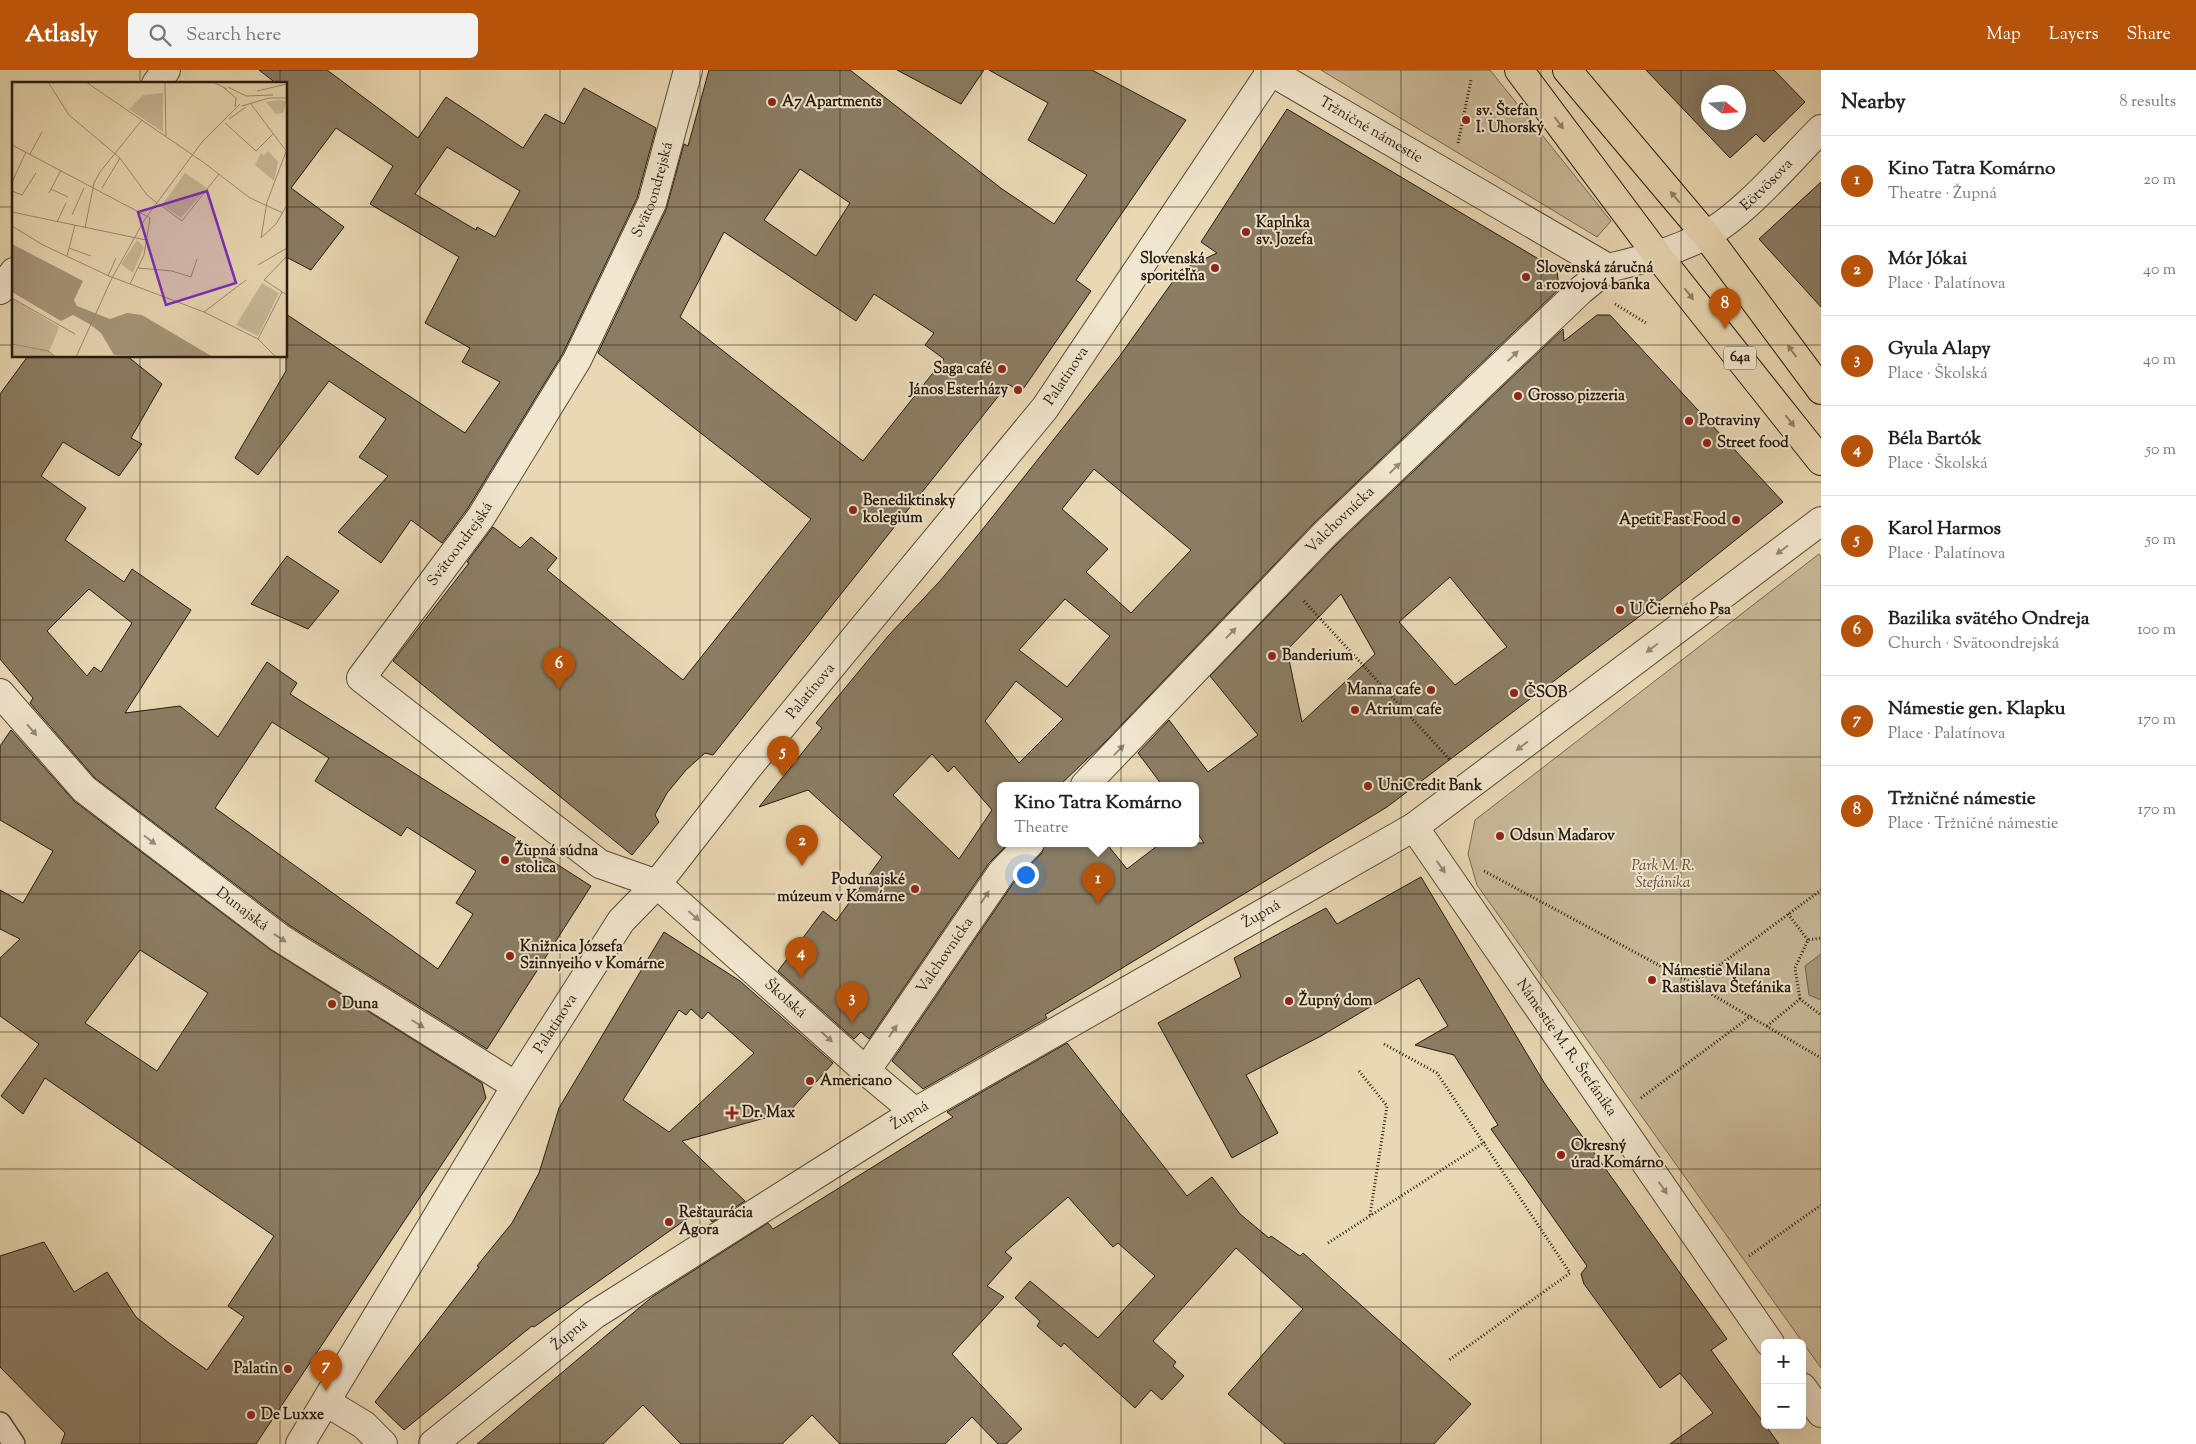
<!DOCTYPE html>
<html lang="en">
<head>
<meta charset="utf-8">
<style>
	:root { --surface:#fff; --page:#f2f2f2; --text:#222; --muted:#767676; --line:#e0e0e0; --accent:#b45309 }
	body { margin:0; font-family:"Sorts Mill Goudy",serif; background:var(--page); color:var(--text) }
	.controls { position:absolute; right:15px; bottom:15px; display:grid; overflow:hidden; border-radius:8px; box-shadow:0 5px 20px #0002 }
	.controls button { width:45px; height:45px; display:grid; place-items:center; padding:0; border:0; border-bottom:1px solid var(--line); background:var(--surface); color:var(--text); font:25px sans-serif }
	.compass { position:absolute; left:1701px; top:15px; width:45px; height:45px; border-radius:50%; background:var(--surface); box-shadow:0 5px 20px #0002; rotate:107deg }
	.you { position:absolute; left:1025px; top:804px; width:18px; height:18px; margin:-12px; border:4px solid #fff; border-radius:50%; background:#1a73e8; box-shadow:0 0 0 8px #1a73e833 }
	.badge { display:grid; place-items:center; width:32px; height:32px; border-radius:50%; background:var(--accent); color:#fff; font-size:16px; font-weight:700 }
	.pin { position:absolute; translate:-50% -41px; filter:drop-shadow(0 1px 2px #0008) }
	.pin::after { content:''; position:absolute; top:26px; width:18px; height:15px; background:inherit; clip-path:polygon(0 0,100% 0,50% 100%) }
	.popup { position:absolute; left:997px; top:712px; width:202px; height:65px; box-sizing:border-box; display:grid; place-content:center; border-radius:8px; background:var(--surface); filter:drop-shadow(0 1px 4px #0005); font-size:16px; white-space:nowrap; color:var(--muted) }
	.popup b { font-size:19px; color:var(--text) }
	.popup::after { content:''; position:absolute; left:50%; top:100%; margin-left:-10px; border:10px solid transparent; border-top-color:var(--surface) }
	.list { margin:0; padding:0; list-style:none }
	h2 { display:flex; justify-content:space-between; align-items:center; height:65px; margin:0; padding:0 20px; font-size:21px }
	h2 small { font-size:16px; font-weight:400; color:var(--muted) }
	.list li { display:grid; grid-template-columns:32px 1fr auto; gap:15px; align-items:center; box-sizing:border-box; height:90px; padding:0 20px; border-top:1px solid var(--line) }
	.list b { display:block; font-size:19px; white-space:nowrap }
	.list p { margin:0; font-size:16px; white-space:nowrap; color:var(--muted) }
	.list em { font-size:16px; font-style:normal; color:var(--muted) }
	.icon { flex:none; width:28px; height:28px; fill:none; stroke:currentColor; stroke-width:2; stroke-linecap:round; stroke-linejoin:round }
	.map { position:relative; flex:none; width:1821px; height:1374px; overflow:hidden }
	header { display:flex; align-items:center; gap:30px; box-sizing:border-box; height:70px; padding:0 25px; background:var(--accent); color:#fff }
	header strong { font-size:24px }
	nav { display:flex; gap:28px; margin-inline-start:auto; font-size:18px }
	.search { width:350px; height:45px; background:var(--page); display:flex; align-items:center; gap:12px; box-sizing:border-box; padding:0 18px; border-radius:8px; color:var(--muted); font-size:19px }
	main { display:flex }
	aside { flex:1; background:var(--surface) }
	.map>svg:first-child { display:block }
</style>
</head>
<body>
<header>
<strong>Atlasly</strong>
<div class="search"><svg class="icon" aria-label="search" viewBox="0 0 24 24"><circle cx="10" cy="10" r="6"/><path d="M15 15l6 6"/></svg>Search here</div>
<nav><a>Map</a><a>Layers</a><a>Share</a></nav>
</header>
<main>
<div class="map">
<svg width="1821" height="1374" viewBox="0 0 1821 1374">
	<rect width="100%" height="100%" fill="#e9d8b3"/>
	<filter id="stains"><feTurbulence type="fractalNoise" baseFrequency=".004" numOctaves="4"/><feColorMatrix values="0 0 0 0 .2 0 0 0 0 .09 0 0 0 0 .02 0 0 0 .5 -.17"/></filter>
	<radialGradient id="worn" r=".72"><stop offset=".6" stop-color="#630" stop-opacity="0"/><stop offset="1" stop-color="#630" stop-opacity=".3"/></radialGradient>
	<path fill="#c8b897" stroke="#766953" d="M1321,0H1490L1611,151L1597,167Z
		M1819,484L1821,487V1298L1477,815L1468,784L1475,750Z"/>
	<path fill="#a6977b" stroke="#726550" d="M1821,884V930L1809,925L1805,896Z"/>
	<path fill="#8b7d64" stroke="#251a0f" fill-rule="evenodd" d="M259,0H327L418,68L446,27L523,78L545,44L564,54L584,18L656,58L637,128L563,283L468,438L442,473L411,450L381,493L338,462L388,406L359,387L386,349L329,311L258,405L235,388L286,301V244L465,363L500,312L462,292L470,278L425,253L459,187L370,134L393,96L336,58L291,118L344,157L311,200L286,187V14H277ZM447,77L520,121L495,167L477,157L476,160L415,124Z
		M709,0H850L1002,119L1054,154L1087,105L1028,70L1048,33L989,0H1092L1186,50L1076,210L1091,221L1021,322L1008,314L713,685L705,683L686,700L667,723L655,745L659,752L632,785L393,591L469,493L467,492L493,457L520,478L531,467L557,488L547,500L683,610L811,449L598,283L666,140L684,74L688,76ZM800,99L850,133L816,186L764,150ZM724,162L856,251L874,224L934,263L925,275L944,289L863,391L680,247Z
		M897,0H984L961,34Z
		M1646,0H1774L1805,32L1764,72L1756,64L1730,88ZM1708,22H1738V52H1708Z
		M1287,39L1557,200L1559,219L1314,453L1106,671L1060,715H1000V773H1009L989,793L869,969L861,962L854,969L778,901L823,841L836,851L882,787L808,720L759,737L822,658L816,653L889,565L940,511L982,460L1119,287L1181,200L1217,183L1201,172ZM1094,399L1191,480L1131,543L1086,502L1108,479L1062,439ZM1065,529L1110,566L1067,617L1019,580ZM1016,611L1063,649L1019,693L985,651ZM932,684L948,702L954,696L992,740L959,789L893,725Z
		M1821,112V237L1759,169Z
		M1597,245H1610L1783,432L1648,540L1387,737L1045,945L1047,948L923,1019L892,991L1014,812L1042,783L1045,773H1106L1127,799L1161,773H1204L1196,761V715H1162L1138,683L1169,650L1208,702L1258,665L1210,606L1336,475L1563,259L1564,271ZM1450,507L1507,577L1455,615L1399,552ZM1341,524L1375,584L1302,652L1287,580Z
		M28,286H127L162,314L131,368L142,374L119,406L63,372L41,406L86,438L65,470L124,512L132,499L191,540L125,643L180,636L218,667L267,592L297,613L290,624L591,816L487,979L289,855L95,708L30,633L33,628L0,589V324ZM89,519L132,553L101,602L94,597L87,606L47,561ZM272,652L329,688L315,711L401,766L407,757L476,801L456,833L473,844L438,899L215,738Z
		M287,486L339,521L308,559L251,534Z
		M11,660L74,731L271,880L482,1013L486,1028L256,1374H61L65,1363L0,1297V1186L44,1172L74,1222L107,1202L136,1247L169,1273L207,1300L244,1247L228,1236L274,1166L45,1008L23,1044L1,1026L39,974L0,946V888L20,869L0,859V820L23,833L53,781L0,750V676ZM140,880L208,923L157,1001L85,953Z
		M1421,807L1545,1014L1727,1269L1711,1280L1779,1374H1670L1713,1343L1680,1303L1660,1318L1584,1214L1581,1204L1587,1196L1491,1059L1498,1055L1454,985L1415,975L1448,956L1419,908L1321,966L1246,1005L1278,1063L1232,1088L1158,953L1241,907L1234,888L1326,838L1337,854Z
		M664,862L740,911L833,993L790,1041L682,1071L745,1131L712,1152L702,1138L534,1257L532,1256L404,1360L375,1332L479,1197L477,1196L512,1153L539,1103L559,1038ZM691,939L702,949L708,942L754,983L669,1062L623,1030L679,940L686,945Z
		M1067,973L1187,1126L1212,1107L1240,1144L1269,1168L1271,1166L1300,1186L1303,1183L1471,1334L1434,1374H1285L1228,1324L1303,1239L1236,1178L1153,1271L1176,1292L1173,1296L1184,1306L1162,1330L1151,1320L1135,1338L1064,1273L1061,1277L1037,1256L1040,1251L1015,1228L1030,1211L1098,1268L1155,1206L1118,1173L1113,1177L1068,1127L1005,1182L1012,1188L987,1216L1004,1227L952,1284L1022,1359L1006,1374H998L972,1347L945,1374H840L812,1345L782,1374H681L643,1335L603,1374H477L652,1227L768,1153L773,1159L953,1047L947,1042Z"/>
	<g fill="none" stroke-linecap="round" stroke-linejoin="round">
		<g stroke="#564a38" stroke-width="24">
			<path id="service" d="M0,1353L14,1374"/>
		</g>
		<g stroke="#564a38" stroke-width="30">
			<g id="pedestrian">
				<path id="s1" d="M0,623L84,719L280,868L516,1016"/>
				<path id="s2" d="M1085,715L1325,464L1581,220L1608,198"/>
				<path id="s3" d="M657,814L866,1001L915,1042"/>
				<path id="s4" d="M866,1001L1002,802L1030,773"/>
				<path d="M326,1332L364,1355L383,1374"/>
				<path id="s5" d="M300,1374L516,1016L621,851L657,814L749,696L1045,338L1271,1"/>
				<path id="s6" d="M433,1374L594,1245L915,1042L1414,757"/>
			</g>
		</g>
		<g stroke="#564a38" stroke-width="30">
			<g id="minor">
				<path id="s7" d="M1268,0L1608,198C1642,190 1675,181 1706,165C1744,145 1789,91 1821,59"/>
				<path d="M156,14L166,0"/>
				<path d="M0,220L14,202"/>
				<path id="s8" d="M657,814L600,794L361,608L481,447L577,290L652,133L688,0"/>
				<path d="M1770,1273L1414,757L1821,451"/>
				<path d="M1802,1317L1821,1343"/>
			</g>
		</g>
		<g stroke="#251a0f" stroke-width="30">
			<path id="primary" d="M1519,0L1658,186L1821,391
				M1567,0L1706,165L1821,320"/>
		</g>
		<path stroke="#251a0f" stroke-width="3" stroke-dasharray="1 2.5" stroke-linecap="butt" d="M1458,73L1471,10
			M1615,234L1646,253
			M1304,531L1450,690
			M1484,801L1694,914L1821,988
			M1788,844L1808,870
			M1694,914L1821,820
			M1800,929L1795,898L1808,870L1821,868
			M1767,956L1800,929L1821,945
			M1384,974L1437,1003L1570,1203L1449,1290
			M1359,1001L1387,1036L1370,1145
			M1641,1028L1751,946
			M1328,1173L1485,1072
			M1749,1186L1821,1135"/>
		<use href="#service" stroke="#f1e6ce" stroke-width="21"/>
		<use href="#pedestrian" stroke="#f1e6ce" stroke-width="28"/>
		<use href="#minor" stroke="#f1e6ce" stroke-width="28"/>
		<use href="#primary" stroke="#e9d8b3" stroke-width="28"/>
	</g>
	<defs><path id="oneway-solid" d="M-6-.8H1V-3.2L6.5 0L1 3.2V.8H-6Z" transform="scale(1.25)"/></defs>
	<g fill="#918269">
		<use href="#oneway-solid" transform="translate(1559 53) rotate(53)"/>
		<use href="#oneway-solid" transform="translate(1675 127) rotate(-130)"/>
		<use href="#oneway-solid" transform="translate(1689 224) rotate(52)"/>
		<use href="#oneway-solid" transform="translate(1792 281) rotate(-126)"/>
		<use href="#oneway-solid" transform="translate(1790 351) rotate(52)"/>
	</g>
	<g fill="#958a78">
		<use href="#oneway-solid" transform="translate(1513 286) rotate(-44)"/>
		<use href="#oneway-solid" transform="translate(1395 398) rotate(-44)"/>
		<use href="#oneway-solid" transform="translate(1782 480) rotate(143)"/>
		<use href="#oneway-solid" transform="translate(1231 563) rotate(-46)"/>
		<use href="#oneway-solid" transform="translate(1652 578) rotate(143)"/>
		<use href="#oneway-solid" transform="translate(32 660) rotate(49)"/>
		<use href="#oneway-solid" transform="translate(1522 676) rotate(143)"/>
		<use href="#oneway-solid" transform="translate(1119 680) rotate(-46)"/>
		<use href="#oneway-solid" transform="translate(150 770) rotate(37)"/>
		<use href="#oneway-solid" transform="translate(1441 797) rotate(55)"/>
		<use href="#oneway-solid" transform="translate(985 827) rotate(-56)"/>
		<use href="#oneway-solid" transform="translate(694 846) rotate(42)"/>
		<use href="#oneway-solid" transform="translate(280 868) rotate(34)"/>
		<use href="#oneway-solid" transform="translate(418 954) rotate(32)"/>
		<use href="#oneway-solid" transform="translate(893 961) rotate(-56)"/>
		<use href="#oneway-solid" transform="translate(827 967) rotate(42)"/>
		<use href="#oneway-solid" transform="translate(1663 1118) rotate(55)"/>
	</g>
	<path fill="none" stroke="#251a0f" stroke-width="1" stroke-opacity="0.55" d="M140,0V14M280,0V14M420,0V1374M560,0V1374M700,0V1374M840,0V1374M981,0V1374M1121,0V1374M1261,0V1374M1401,0V1374M1541,0V1374M1681,0V1374M0,137H14M286,137H1821M0,275H14M286,275H1821M140,286V1374M280,286V1374M0,412H1821M0,550H1821M0,687H1821M0,824H1821M0,962H1821M0,1099H1821M0,1237H1821"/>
	<g fill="#8f2418" stroke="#f1e6ce" stroke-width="2">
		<circle cx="772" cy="32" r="5"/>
		<circle cx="1466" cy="50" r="5"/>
		<circle cx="1246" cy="162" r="5"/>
		<circle cx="1215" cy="198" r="5"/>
		<circle cx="1526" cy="207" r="5"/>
		<circle cx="1002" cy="299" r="5"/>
		<circle cx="1018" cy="320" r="5"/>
		<circle cx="1518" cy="326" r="5"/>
		<circle cx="1689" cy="351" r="5"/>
		<circle cx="1707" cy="373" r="5"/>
		<circle cx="853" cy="440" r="5"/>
		<circle cx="1736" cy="450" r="5"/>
		<circle cx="1620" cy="540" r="5"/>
		<circle cx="1272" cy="586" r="5"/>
		<circle cx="1431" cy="620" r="5"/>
		<circle cx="1514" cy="623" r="5"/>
		<circle cx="1355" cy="640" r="5"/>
		<circle cx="1368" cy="716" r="5"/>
		<circle cx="1500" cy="766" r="5"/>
		<circle cx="505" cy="790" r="5"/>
		<circle cx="915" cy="819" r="5"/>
		<circle cx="510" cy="886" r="5"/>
		<circle cx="1652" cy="910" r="5"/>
		<circle cx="1289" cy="931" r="5"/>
		<circle cx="332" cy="934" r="5"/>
		<circle cx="810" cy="1011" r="5"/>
		<path d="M729.5 1035.5h5v5h5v5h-5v5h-5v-5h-5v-5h5z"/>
		<circle cx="1561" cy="1085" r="5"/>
		<circle cx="669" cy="1152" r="5"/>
		<circle cx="288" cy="1299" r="5"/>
		<circle cx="251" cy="1345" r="5"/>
	</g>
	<g text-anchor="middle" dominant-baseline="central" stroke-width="4" stroke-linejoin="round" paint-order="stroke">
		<rect fill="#f1e6ce" stroke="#625748" stroke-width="1" x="1724" y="276.5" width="32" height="23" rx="4"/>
		<g font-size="14" font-weight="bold" fill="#251a0f">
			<text x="1740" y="288">64a</text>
		</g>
		<g font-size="15" font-weight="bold" fill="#251a0f" stroke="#f1e6ce" text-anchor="start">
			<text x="782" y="32">A7 Apartments</text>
			<text x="1476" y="41">sv. Štefan<tspan x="1476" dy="17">I. Uhorský</tspan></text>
			<text x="1256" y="153">Kaplnka<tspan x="1256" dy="17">sv. Jozefa</tspan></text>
			<text x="1205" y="189" text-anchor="end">Slovenská<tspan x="1205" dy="17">sporiteľňa</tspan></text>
			<text x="1536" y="198">Slovenská záručná<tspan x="1536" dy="17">a rozvojová banka</tspan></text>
			<text x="992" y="299" text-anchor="end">Saga café</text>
			<text x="1008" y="320" text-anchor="end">János Esterházy</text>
			<text x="1528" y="326">Grosso pizzeria</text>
			<text x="1699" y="351">Potraviny</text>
			<text x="1717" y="373">Street food</text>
			<text x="863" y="431">Benediktinsky<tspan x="863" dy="17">kolegium</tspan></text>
			<text x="1726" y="450" text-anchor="end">Apetit Fast Food</text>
			<text x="1630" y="540">U Čierneho Psa</text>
			<text x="1282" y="586">Banderium</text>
			<text x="1421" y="620" text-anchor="end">Manna cafe</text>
			<text x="1524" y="623">ČSOB</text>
			<text x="1365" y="640">Atrium cafe</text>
			<text x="1378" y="716">UniCredit Bank</text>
			<text x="1510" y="766">Odsun Maďarov</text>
			<text x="515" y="781">Župná súdna<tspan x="515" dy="17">stolica</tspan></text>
			<text x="905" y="810" text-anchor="end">Podunajské<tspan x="905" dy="17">múzeum v Komárne</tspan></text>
			<text x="520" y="877">Knižnica Józsefa<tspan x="520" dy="17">Szinnyeiho v Komárne</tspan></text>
			<text x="1662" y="901">Námestie Milana<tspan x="1662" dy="17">Rastislava Štefánika</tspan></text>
			<text x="1299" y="931">Župný dom</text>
			<text x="342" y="934">Duna</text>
			<text x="820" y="1011">Americano</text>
			<text x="742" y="1043">Dr. Max</text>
			<text x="1571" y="1076">Okresný<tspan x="1571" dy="17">úrad Komárno</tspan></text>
			<text x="679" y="1143">Reštaurácia<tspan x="679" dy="17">Agora</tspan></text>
			<text x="278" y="1299" text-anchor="end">Palatin</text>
			<text x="261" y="1345">De Luxxe</text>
		</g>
		<g font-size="15" fill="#251a0f" stroke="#f1e6ce">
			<text stroke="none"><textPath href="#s7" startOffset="119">Tržničné námestie</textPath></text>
			<text stroke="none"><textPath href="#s7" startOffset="576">Eötvösova</textPath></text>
			<text stroke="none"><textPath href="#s8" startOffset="935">Svätoondrejská</textPath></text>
			<text stroke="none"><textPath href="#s5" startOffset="1318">Palatínova</textPath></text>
			<text stroke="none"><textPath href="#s2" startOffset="368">Valchovnícka</textPath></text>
			<text stroke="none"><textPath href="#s8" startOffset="530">Svätoondrejská</textPath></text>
			<text stroke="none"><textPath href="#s5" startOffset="912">Palatínova</textPath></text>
			<text stroke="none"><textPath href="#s1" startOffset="326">Dunajská</textPath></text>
			<text stroke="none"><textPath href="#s6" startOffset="985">Župná</textPath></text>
			<text stroke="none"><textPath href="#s4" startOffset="140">Valchovnícka</textPath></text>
			<text stroke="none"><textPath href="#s3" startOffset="172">Školská</textPath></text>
			<text stroke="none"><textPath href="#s5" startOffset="492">Palatínova</textPath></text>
			<text transform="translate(1566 978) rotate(55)">Námestie M. R. Štefánika</text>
			<text stroke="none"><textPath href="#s6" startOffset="580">Župná</textPath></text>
			<text stroke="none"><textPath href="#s6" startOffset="175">Župná</textPath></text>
		</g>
		<g font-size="15" font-style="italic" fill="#564938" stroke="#f1e6ce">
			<text x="1663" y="796">Park M. R.<tspan x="1663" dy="17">Štefánika</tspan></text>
		</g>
	</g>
	<g transform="translate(12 12)">
		<rect width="275" height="275" fill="#e9d8b3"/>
		<path d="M151,11V50L117,27L131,13ZM266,18L275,19L271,31L264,32L254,20ZM256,69L266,80L262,99L243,83L249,71L252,74ZM173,91L195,106L169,136L150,123ZM125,158L132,165L121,191L109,182ZM250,201L267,211L246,254L224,243ZM0,216L47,245L37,270L42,275H0Z" fill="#c8b897"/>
		<path d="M0,162L71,199L62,218L65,224L98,237L115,231L130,233L201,275L102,273L89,251L79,243L61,233L49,239L0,210Z" fill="#a6977b"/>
		<path fill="none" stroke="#9b8c71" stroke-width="1" d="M36,0L57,33L108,76L135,113L145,121M74,0L191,80L238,116L271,131M153,0L154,54M201,0L215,7M211,5L224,16L223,25M216,5L234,14L261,13M245,9L275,2M239,22L275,70M230,24L257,16H275M217,37L234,25M213,41L244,69L261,52M0,63L138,136L132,173L118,202M275,67L255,120L249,156L264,142L275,123M18,72L30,50M0,100L14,70M90,106L108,76M39,107L56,115M0,109L10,113L24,91M37,111L49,88M147,122L170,139L207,92M0,130L134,158M60,133L72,106M45,140L54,121M0,144L31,163L97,194L192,230L246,257L264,275M73,146L82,101L88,90L130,38M57,166L79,174M55,174L63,143M275,174L252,198L275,213M246,183L275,166M126,186L160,189L179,195L185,177M96,194L104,176M0,216L63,252M192,230L234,198M246,257L270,210M0,262L36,269L44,275M64,275L100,196L133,137L190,60L228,22"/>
		<path fill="#7b2cbf" fill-opacity="0.15" stroke="#7b2cbf" stroke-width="2.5" d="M195,109L224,201L154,223L126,130Z"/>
		<rect width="275" height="275" fill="none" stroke="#251a0f" stroke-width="2.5"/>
	</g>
	<rect width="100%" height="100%" filter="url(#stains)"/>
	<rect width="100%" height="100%" fill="url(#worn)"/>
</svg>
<div class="controls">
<button>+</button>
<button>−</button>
</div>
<svg class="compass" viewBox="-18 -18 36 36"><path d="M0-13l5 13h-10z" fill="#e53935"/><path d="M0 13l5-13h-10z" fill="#767676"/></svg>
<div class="you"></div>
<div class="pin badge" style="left:1098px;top:834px">1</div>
<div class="popup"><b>Kino Tatra Komárno</b>Theatre</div>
<div class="pin badge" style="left:802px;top:796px">2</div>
<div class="pin badge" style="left:852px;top:953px">3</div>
<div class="pin badge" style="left:801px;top:908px">4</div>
<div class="pin badge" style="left:783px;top:707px">5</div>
<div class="pin badge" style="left:559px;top:619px">6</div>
<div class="pin badge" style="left:326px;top:1321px">7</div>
<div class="pin badge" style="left:1725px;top:259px">8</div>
</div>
<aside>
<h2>Nearby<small>8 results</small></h2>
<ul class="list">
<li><span class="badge">1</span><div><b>Kino Tatra Komárno</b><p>Theatre · Župná</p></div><em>20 m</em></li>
<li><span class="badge">2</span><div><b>Mór Jókai</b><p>Place · Palatínova</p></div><em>40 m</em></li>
<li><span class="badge">3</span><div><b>Gyula Alapy</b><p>Place · Školská</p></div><em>40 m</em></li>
<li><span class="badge">4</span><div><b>Béla Bartók</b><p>Place · Školská</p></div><em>50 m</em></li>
<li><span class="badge">5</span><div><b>Karol Harmos</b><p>Place · Palatínova</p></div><em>50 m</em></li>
<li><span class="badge">6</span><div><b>Bazilika svätého Ondreja</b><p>Church · Svätoondrejská</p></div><em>100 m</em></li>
<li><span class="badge">7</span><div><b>Námestie gen. Klapku</b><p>Place · Palatínova</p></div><em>170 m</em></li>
<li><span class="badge">8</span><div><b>Tržničné námestie</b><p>Place · Tržničné námestie</p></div><em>170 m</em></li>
</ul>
</aside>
</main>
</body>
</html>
